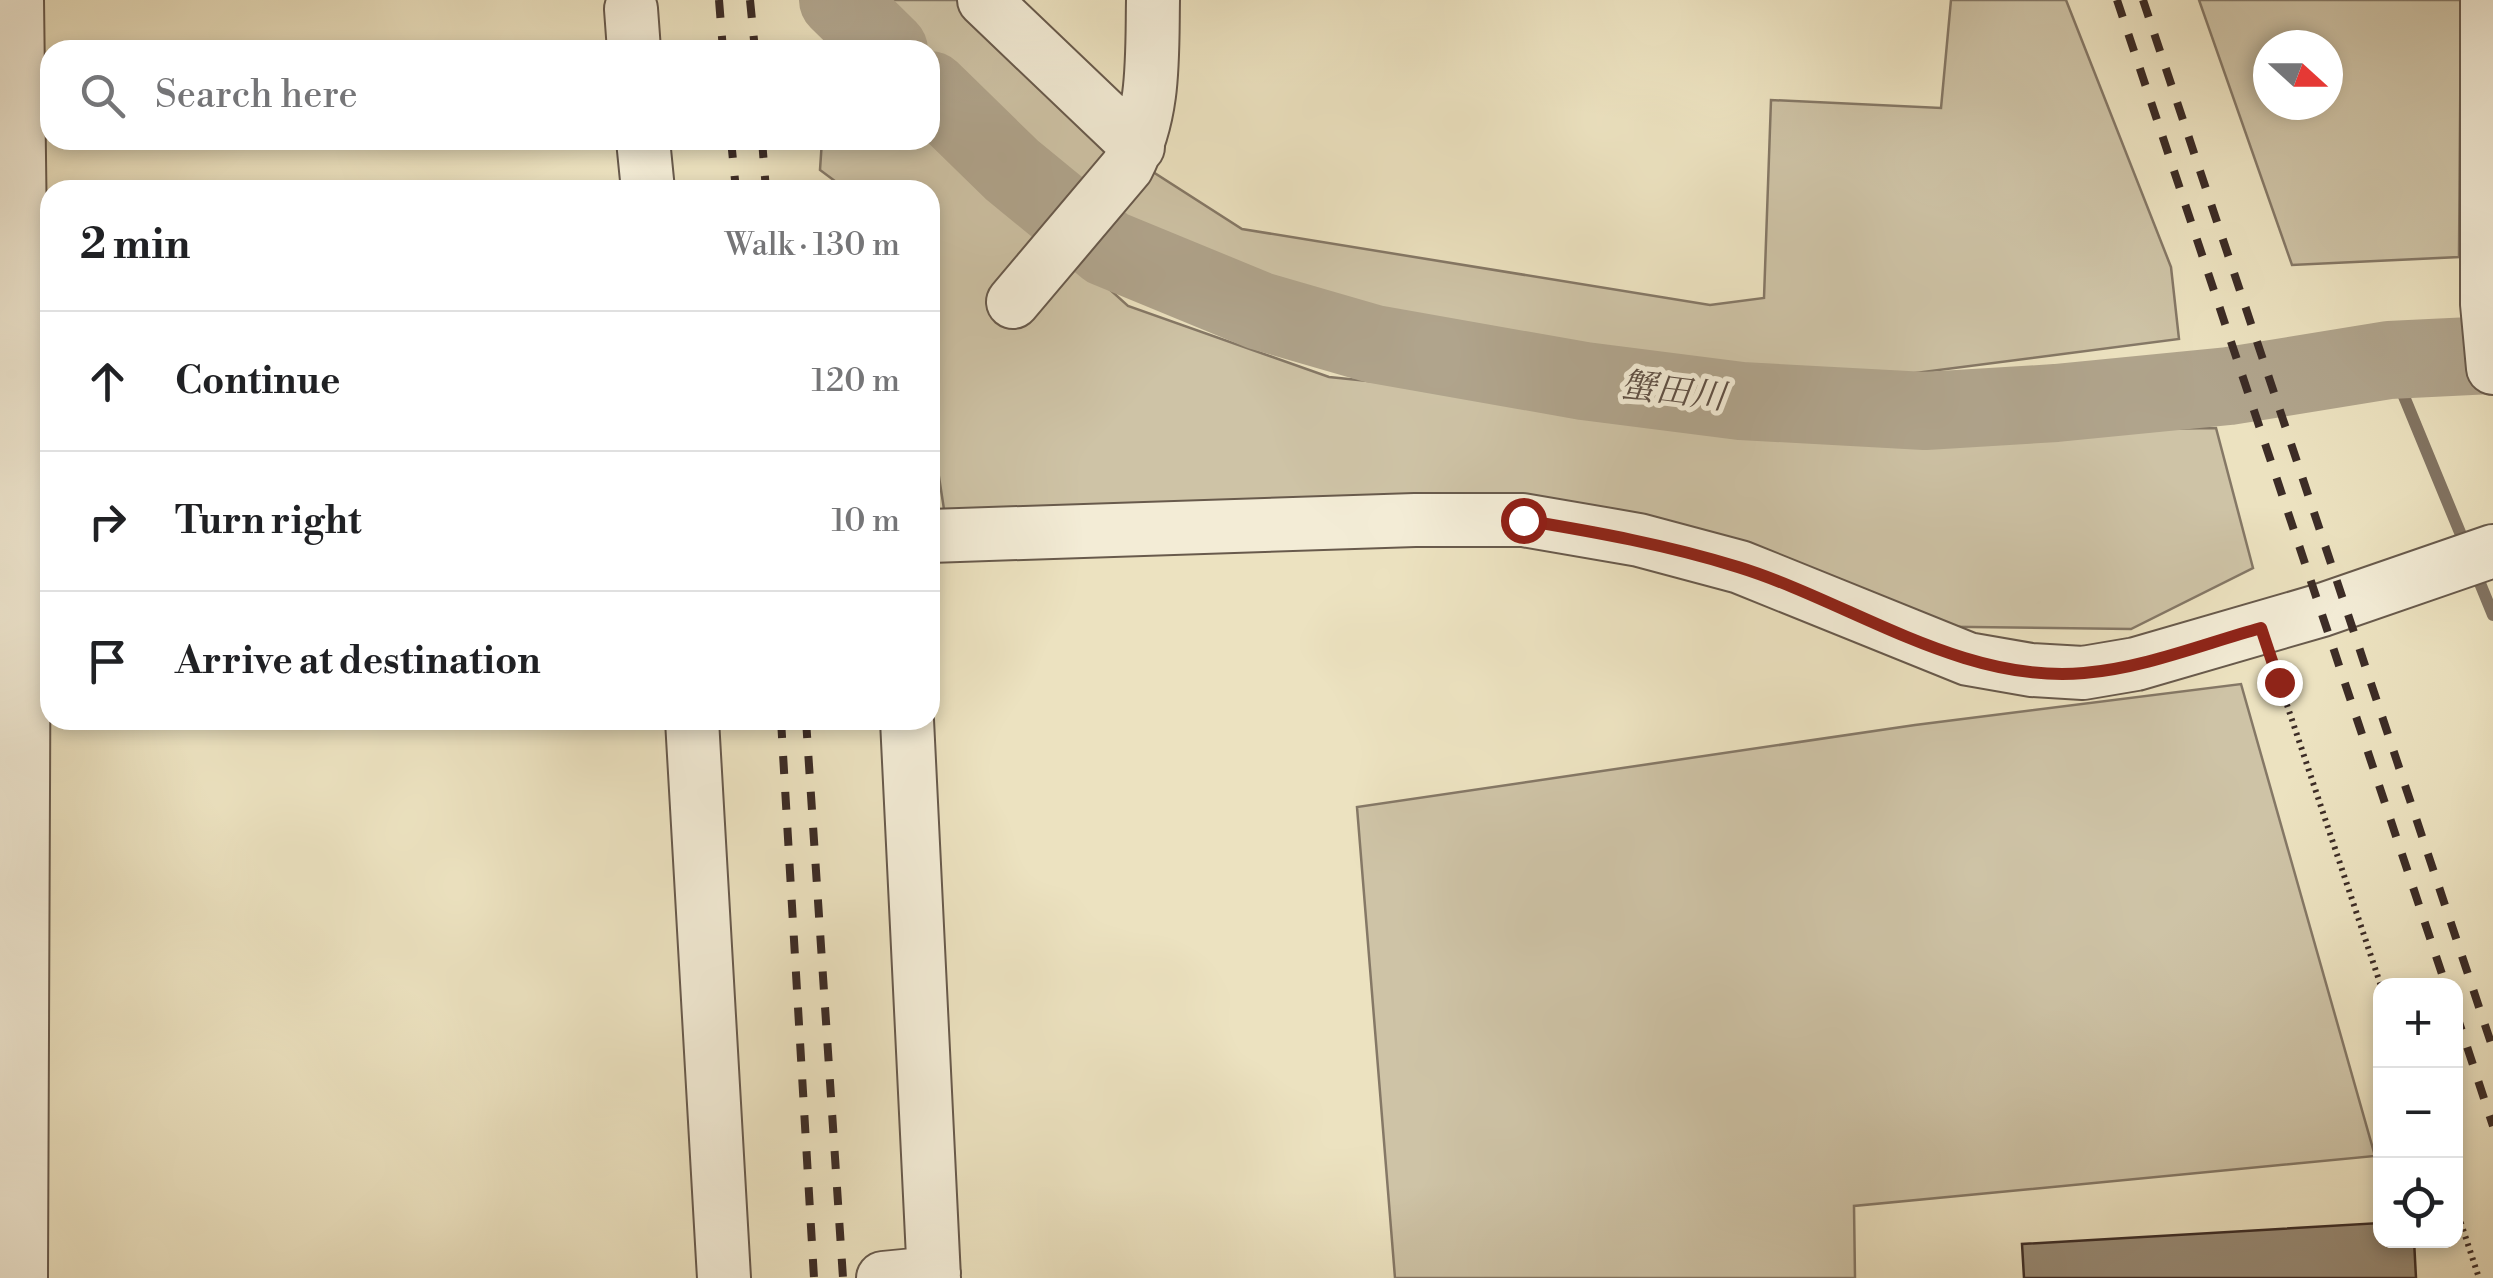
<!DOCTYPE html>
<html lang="en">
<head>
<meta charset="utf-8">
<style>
	:root { --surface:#fff; --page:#f6f6f6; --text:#202124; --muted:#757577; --line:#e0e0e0 }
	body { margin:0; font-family:"Libre Bodoni","Noto Serif JP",serif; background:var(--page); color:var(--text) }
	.controls { position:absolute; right:30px; bottom:30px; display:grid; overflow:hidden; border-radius:20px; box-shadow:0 5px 15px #0003 }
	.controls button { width:90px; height:90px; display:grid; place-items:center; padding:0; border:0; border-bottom:2px solid var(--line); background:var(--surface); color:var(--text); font:50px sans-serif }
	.compass { position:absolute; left:2253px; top:30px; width:90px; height:90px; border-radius:50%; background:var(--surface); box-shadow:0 5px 15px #0003; rotate:111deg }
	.stop { position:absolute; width:30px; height:30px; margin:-22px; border:8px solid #8f2418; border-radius:50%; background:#fff }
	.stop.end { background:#8f2418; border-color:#fff; box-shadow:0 2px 10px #0008 }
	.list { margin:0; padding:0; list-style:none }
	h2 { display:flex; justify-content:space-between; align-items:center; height:130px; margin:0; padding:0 40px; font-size:42px }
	h2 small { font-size:32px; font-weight:400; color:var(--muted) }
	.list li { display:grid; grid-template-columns:65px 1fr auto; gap:30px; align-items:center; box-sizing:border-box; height:140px; padding:0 40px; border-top:2px solid var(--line) }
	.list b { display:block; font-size:38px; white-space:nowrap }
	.list em { font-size:32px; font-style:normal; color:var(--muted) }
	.icon { flex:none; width:55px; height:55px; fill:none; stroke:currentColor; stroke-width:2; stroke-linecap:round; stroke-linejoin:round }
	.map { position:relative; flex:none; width:2493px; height:1278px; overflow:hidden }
	.search { position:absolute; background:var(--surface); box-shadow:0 5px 15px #0003; left:40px; top:40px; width:900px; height:110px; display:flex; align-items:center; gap:25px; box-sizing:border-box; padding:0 35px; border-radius:30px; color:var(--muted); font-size:38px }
	.panel { position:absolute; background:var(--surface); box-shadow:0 5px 15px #0003; left:40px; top:180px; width:900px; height:550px; border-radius:30px }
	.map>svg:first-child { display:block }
</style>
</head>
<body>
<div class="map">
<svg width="2493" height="1278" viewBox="0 0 2493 1278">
	<rect width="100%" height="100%" fill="#ece2c0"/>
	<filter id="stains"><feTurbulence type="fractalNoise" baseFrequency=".002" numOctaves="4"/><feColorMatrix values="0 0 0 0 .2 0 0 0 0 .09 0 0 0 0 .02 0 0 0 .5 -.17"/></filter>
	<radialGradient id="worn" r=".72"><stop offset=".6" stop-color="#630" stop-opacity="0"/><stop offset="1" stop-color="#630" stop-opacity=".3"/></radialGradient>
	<path fill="#cec3a6" stroke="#857866" stroke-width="2.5" fill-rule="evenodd" d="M875,0H963L1111,145L1242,229L1710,305L1764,298L1771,100L1941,108L1951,0H2066L2171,267L2179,339L1830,384L1373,321L1186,263L1094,207Z
		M2199,0H2461L2459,257L2292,265ZM2268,45H2328V105H2268Z
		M930,127L1128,306L1329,377L1476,392L1754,435L2216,428L2253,568L2131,629L1887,626L1559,526L948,535L930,419V190H847L820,170L822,140H930Z
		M2241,684L2375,1156L1854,1206L1855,1278H1395L1357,807L1915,725Z"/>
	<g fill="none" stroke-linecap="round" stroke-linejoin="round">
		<path stroke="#827463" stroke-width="12" d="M2389,360L2466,547
			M2475,571L2493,615"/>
		<path stroke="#b0a48c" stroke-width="78" d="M838,0L889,50
			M930,90L1012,170L1107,248L1260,311L1374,344L1584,381L1741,401L1925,411L2056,403L2229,386L2389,360L2493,355"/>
	</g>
	<path fill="#988b76" stroke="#3c2c26" stroke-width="2.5" d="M2380,1223V1240H2414L2416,1278H2024L2022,1244Z"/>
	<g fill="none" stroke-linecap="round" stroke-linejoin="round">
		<g stroke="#685a4c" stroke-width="56">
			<path id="minor" d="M17,0L24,548L21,1278
				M984,0L1138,147
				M2487,0V304L2493,368
				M631,9L634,50
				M643,140L648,190
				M1013,302L1127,167C1155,114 1152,59 1153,0
				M930,536L1415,520H1523L1639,540L1740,567L1968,659L2031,670L2083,673L2136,664L2322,610L2493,551
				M692,720L724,1278
				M907,720L934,1278
				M883,1278L934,1273"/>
		</g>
		<path stroke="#3c2c26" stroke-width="6" stroke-dasharray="2.5 5" stroke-linecap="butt" d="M2275,669L2381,986
			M2456,1208L2479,1278"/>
		<use href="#minor" stroke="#f3ecd6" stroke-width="52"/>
		<path stroke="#3c2c26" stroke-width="8" stroke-dasharray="18 18" stroke-linecap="butt" d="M719,0L723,50
			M750,0L755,50
			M2117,0L2446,986
			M2143,0L2493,1049
			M731,140L736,190
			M762,140L766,190
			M781,720L814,1278
			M806,720L843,1278
			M2456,1013L2493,1126"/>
	</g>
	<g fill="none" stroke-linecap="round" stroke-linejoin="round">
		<path stroke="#8f2418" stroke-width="12" d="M1523,520C1595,532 1668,545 1738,567C1851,602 1962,684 2084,673C2144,668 2203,644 2261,628L2279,682"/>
	</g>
	<g text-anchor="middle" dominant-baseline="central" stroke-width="10" stroke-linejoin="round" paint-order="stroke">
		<g font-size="35" font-style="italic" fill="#5f5045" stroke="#f3ecd6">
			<text transform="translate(1673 392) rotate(7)">蟹田川</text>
		</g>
	</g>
	<rect width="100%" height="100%" filter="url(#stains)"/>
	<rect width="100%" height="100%" fill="url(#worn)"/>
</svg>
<div class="controls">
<button>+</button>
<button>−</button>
<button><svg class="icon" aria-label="locate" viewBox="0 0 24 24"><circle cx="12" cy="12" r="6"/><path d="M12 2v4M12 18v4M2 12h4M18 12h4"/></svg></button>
</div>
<svg class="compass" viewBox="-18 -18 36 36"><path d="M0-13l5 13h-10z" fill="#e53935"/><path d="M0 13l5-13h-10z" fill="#757577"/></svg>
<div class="stop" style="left:1523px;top:520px"></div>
<div class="stop end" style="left:2279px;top:682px"></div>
<div class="search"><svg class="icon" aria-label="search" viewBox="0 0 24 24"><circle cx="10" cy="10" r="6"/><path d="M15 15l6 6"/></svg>Search here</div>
<section class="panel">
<h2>2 min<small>Walk · 130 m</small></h2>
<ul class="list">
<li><svg class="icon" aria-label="ahead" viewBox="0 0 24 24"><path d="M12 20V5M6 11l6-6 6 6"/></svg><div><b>Continue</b></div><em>120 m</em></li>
<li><svg class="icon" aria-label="right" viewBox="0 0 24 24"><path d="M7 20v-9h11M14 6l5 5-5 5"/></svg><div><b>Turn right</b></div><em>10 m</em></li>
<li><svg class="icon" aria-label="arrive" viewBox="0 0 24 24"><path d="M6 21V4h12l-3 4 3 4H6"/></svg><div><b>Arrive at destination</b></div></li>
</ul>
</section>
</div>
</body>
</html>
